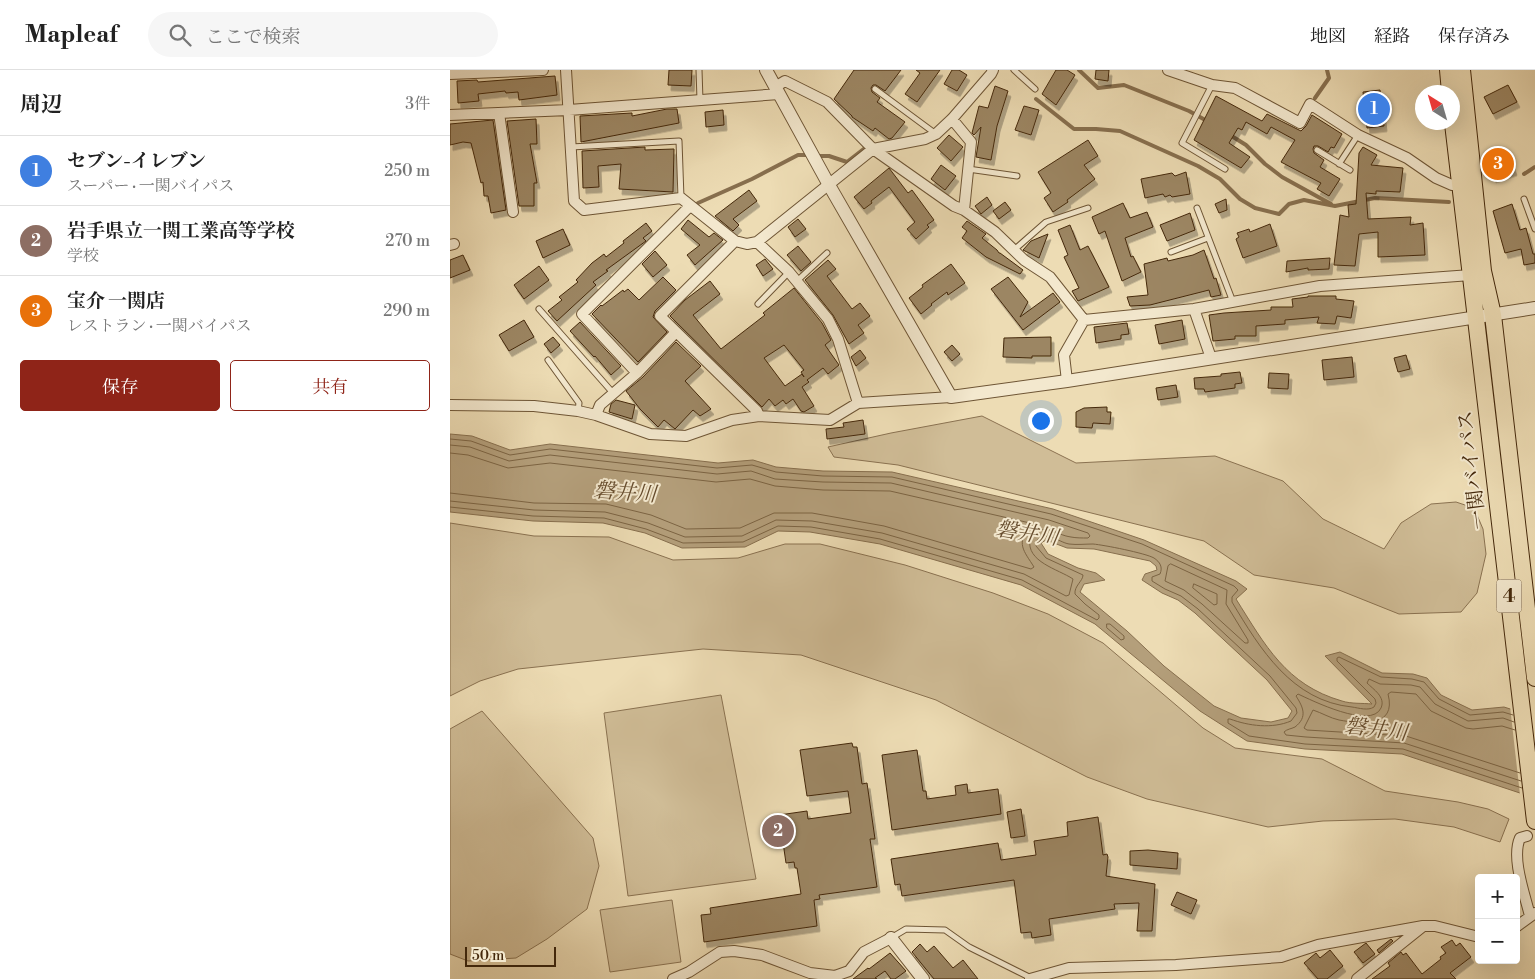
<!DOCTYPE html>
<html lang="ja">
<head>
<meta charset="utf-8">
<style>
	:root { --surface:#fff; --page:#f6f6f6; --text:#222; --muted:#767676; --line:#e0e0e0; --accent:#8f2418 }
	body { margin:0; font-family:"Libre Bodoni","Noto Serif JP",serif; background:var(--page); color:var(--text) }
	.controls { position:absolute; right:15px; bottom:15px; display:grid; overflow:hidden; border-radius:5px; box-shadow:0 5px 20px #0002 }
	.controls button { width:45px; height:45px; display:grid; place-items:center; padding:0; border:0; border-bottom:1px solid var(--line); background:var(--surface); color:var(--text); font:25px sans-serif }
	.compass { position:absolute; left:965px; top:15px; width:45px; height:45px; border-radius:50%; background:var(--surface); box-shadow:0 5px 20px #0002; rotate:323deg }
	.scale { position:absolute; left:15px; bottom:12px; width:91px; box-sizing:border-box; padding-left:5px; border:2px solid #44280b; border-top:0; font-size:14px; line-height:18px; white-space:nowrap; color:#44280b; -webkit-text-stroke:4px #f3e8ce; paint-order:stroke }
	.you { position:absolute; left:590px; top:350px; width:18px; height:18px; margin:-12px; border:4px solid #fff; border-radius:50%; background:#1a73e8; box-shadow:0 0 0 8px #1a73e833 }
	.badge { display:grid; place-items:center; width:32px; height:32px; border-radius:50%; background:var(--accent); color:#fff; font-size:16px; font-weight:700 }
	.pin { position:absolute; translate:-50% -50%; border:2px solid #fff; box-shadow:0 1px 5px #0006 }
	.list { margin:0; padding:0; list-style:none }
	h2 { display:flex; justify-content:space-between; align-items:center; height:65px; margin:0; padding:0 20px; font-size:21px }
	h2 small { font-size:16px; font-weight:400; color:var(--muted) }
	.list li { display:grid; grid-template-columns:32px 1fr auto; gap:15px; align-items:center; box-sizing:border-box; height:70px; padding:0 20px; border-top:1px solid var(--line) }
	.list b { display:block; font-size:19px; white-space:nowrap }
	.list p { margin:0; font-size:16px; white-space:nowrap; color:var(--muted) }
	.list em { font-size:16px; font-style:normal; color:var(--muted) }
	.actions { display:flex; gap:10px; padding:15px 20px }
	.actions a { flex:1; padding:11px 0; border:1px solid var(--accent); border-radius:5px; text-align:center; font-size:18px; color:var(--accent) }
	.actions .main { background:var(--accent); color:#fff }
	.icon { flex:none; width:28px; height:28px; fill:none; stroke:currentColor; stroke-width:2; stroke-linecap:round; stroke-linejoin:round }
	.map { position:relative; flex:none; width:1085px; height:909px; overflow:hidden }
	header { display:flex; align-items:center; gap:30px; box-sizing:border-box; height:70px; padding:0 25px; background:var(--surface); border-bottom:1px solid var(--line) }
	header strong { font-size:24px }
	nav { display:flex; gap:28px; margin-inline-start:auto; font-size:18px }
	.search { width:350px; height:45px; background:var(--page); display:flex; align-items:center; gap:12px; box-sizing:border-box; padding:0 18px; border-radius:28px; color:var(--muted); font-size:19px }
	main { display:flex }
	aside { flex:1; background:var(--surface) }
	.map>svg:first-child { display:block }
</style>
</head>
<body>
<header>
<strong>Mapleaf</strong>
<div class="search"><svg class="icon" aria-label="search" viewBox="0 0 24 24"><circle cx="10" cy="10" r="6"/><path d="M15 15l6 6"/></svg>ここで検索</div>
<nav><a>地図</a><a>経路</a><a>保存済み</a></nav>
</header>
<main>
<aside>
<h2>周辺<small>3件</small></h2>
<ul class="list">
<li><span class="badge" style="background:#3f7fe0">1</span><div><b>セブン-イレブン</b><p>スーパー · 一関バイパス</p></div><em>250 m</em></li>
<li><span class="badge" style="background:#8d6e63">2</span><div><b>岩手県立一関工業高等学校</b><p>学校</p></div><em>270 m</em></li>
<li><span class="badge" style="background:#e8710a">3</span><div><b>宝介 一関店</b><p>レストラン · 一関バイパス</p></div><em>290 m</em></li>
</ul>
<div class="actions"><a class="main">保存</a><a>共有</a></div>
</aside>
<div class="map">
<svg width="1085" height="909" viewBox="0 0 1085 909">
	<defs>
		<filter id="shadow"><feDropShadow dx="3" dy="5.5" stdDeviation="0" flood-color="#0004"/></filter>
	</defs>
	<rect width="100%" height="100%" fill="#eddcb4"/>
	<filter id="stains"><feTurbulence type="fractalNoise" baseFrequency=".004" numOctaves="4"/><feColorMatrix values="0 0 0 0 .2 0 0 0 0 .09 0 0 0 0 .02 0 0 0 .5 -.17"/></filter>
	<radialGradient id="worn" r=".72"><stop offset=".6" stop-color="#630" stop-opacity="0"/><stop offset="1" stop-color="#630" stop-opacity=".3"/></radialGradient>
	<path fill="#d0bd97" stroke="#8a7251" d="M532,346L626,393L765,386L833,411L873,449L934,479L951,453L981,434L1006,432L1024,438L1033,459L1036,484L1027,523L1011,542L949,544L884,518L804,505L754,471L448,395L384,387L378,377L441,363Z
		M0,453L84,466L159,467L223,490L288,488L335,474H370L455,495L543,523L598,544L653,573L753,658L785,678L872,689L935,721L1008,732L1038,739L1059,749L1050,772L1004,757L945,749L873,751L818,757L697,729L637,707L486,630L351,585L253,579L68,599L30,611L0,626Z
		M271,625L306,809L178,826L154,643Z
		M32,641L143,768L149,796L137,839L97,869L66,888L18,891L0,884V659Z
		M222,830L231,892L160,902L150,840Z"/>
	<path fill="#b49f7b" stroke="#876f4e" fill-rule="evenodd" d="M0,364L22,366L60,380L100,374L268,393L303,390L326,397L373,401L442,402L603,439L694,470L786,511L797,519L786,529C815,575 836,615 892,631C901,634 913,633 922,634L875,586L890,582L932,603L963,604L977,608L991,625L1022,640L1054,637L1085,647V728L952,684L855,679L797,671L750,641L645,554L571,515L430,474L360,462L328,461L295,477L232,478L195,463L153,453L83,451L0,442ZM596,470L617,478L644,479L700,491L706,496L707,500L695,504L692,510L712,523L728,530L745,543L817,610L842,641L838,648L821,652L791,648L764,636L714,596L677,561L630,522L634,514L655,510L646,503L628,498L598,484L591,473Z"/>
	<path fill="#eddcb4" d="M1060,636L1085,644V730L1070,725Z"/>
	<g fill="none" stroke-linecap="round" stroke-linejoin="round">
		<path stroke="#7c6443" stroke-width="1" d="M0,369L21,371L60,385L100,379L267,398L302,395L326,402L373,406L442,407L601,444L692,474L784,516L788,520L782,527V532C810,579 842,631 902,637C909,638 918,641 924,637L926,633L925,629L887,591V588L889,587L931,607L962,609L974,612L989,629L1020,645L1053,642L1063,645
			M0,375L20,377L59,391L100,385L267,404L301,401L325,409L373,412L441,413L599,450L638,463L640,466L638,468C632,468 626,468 621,467C605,465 592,450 580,469C576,492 608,499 623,509L619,525L616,526L574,504L432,463L362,451L326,450L292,466L235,467L198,453L155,442L84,440L0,431
			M0,383L18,385L58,398L100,393L266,412L300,409L325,416L373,420L440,421L580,453L581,456C565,473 574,481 584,497L581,499L434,456L362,443H324L290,458L236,459L201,445L156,434L84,433L0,423
			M0,437L83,446L154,448L196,459L233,473L293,472L328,456L361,457L430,469L572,510L647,550L649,548V545L635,534L625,524C624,516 633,511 633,505L596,488L586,476L587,470C597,460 608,472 619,474C627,475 635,474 643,474C654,475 695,483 704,488C710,492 713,497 710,504L702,507V511L715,519L731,526L748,539L820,606L846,638L847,643L841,651C822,659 799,656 780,649H778V653L799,666L855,674L953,679L1072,718
			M721,494L777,520L776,534L798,570V573H795L752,534L734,520L715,511L718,496Z
			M744,514L767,524V534L764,535L743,518Z
			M657,554H660L674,566V569L671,570L657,558Z
			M1064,652L1053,648L1018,651L985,634L970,617L961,615L930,614L919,609L917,613C923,619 936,627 931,638C921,660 861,630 848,624L846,626C853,637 858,647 845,657C841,659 837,659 834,662L836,665L856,667L954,673L1071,711
			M1065,660L1052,656L1023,659L1016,658L981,641L966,624L941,622L938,624C947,658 911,654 889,650C880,648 872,643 863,640L854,658L857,660L956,666L1070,703"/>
		<path stroke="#876f4e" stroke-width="4" d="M629,0L648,18L674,15L739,41L757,51
			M865,28L879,8L877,0
			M586,29L624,59H646L670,61L748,96L770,109L790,129L805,138L829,144L839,134L854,130L885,136L925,128L999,132
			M780,65L796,75L815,94L832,107L881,134
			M367,86H379L397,92L415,78
			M1074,104L1085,97
			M248,133L302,109L348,85H360"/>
	</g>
	<path fill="#9c8663" stroke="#44280b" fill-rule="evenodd" filter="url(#shadow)" d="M219,0H242L241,16L218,15Z
		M404,0H451L435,21L426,15H423L421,18L422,22L430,28L427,32L455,52L442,68L439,69L425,58L423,61L402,47V46L384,29Z
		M466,0H490L467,32L455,24L470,3Z
		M502,0H509L517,5L507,21L494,14Z
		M606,0H617L625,5L606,35L592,24Z
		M646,0H659L658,11L645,9Z
		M105,6L107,25L69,30L68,22L56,23L55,21L28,24L29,31L8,33L7,11L27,10L28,12Z
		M1058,15L1067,32L1043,44L1034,27Z
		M545,16L558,21L547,56L541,90L526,87L531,57L524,65L522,63L529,36L538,38Z
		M930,20L934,56L917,58L913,22Z
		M766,26L812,51L817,44L851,61L856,56L862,45L892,64L884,78L881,77L878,82L868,76H864L863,79L864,83L874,90L870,97L890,109L879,126L867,119L871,113L831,92L845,70L821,57L817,64L796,52L792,60L788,58L779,73L800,87L791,98L744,70Z
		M574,36L589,40L581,65L565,60Z
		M217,39H227L229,53L131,72L130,46L182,43V46Z
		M273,40L274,55L256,57L255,42Z
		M86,49L87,74H80L87,113H84V136H69L57,51Z
		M43,50L56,140L41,143L38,126H34L33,112L31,113L21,73L13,72L0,75V54Z
		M499,65L513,77L501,91L487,78Z
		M638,70L648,86L634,95L645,109L617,130L618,132L603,142L594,128L601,123L588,102Z
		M195,77V80L224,79L223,122L169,119L171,94L148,96L149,117L133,118L132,81Z
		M913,77L927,85L921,95L953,98L950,122L926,121V124L916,123L918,149L961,147L960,155L973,153L975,185L928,187V162L909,164L905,196L884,195L890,145L899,147L898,135L906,134L909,83Z
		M1058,84L1064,100L1043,107L1038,91Z
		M491,95L506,106L495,120L481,109Z
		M439,98L458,123L462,120L484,150L477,155L479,157L466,169L457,159L465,152L439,117L421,131L422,133L414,139L404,127Z
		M736,102L740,124L722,127L720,125L715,127L713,124L695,128L691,109L722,103L725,106Z
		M299,120L307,131L283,149L289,155L283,161L265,146Z
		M537,127L542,135L531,144L525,136Z
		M776,129L777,140L769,143L765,134Z
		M555,132L561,140L549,149L543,141Z
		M673,133L680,148L697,142L703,157L675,168L681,187L683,186L691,202L672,211L655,161L649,164L642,147Z
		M1062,134L1070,160L1076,158L1083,184H1085V193L1074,195L1071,179L1055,183L1043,141Z
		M740,143L745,160L717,171L710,155Z
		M348,149L356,159L345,167L338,157Z
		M238,150L259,167L264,163L273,170L245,195L237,185L250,175L231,159Z
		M517,151L536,164L532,168L547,180L549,183H550L573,200L570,204L536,187L512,168L517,161L512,157Z
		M196,153L202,161L193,168L196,171L156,200L158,201L143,212L146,215L107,251L98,241L112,230L109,227L128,212L126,210L142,193L154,184L156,187L174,173L173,171Z
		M820,154L827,176L793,188L786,169L789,167L787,163L799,159L800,162Z
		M620,155L630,180L638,176L659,217L628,231L622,221L629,218L614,187L618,185L608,160Z
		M113,159L120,175L93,188L86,171Z
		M598,164L589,188L573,180L581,171Z
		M348,176L361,192L351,201L337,185Z
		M754,180L764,209L766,208L771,225L761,227L759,220L700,235L680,236L677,227L698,225L694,194L717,188L718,191L743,185Z
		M205,181L217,195L203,207L192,194Z
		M13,185L20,200L0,208V190Z
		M880,188L879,199L858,200V198L836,202L837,191Z
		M315,189L323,199L313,206L306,195Z
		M378,190L386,199L377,206L402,239L410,233L420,246L408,255L414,263L399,274L383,245L355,210Z
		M501,194L515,213L498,225L497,222L481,234L482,235L471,244L459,228L473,217L472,215Z
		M89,196L99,210L74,229L64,215Z
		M213,207L226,220L205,241L203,247L217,262L188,292L142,244L151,235L152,236L173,220L174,222L178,219L189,230Z
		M558,207L578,232L570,247L603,223L610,232L573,260L541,219Z
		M260,211L270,224L243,245L271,279L315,245L313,243L344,218L372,253L381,270L375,275L389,295L378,304L373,298L357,310L359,312L352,317L364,336L354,342L351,341L343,329L336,334L333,330L325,336L319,329L312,337L220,246L235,230ZM334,275L354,300L351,302L354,307L352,304L335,316L314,288Z
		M858,226H886V229L904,231L901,248L887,246L885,254L867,253L869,247L835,250V254L806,256V266H785V269L763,271L759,245L774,243L821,240V237H843L842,229L858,227Z
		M74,250L84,267L59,281L49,265Z
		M732,250L735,269L709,274L705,255Z
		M130,252L171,296L161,305L145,286L144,287L120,261Z
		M677,253L679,264L671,265V269L646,273L644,257Z
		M103,267L110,275L101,283L94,274Z
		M601,267V286H582V288L553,287L554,268Z
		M226,272L251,296L235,311L261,339L250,346L243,340L225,359L214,350L208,357L190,339L176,321L193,307Z
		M502,275L510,284L502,291L494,282Z
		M410,280L416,288L406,296L401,287Z
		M956,285L960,299L948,302L944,288Z
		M902,287L904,307L874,310L872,290Z
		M790,302L792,313L785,314V318L755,322L754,319H745L744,308L771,306V304Z
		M819,303L839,304L838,319L818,318Z
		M726,315L728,327L708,330L706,318Z
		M166,330L185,335L182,349L159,342L161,334Z
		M657,337V342H661L660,354L643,353L642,358L626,357V342L634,338Z
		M413,350L415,364L377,369L376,359L394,357L393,353Z
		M402,673L403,677H407L412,714L417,713L425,769H420L427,817L369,825L370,829L364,830L367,856L254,872L251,845L261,844L260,838L351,824L347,798H345L344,792L336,793L329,745L357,741L358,749L401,743L398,721L357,726L350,680Z
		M467,680L473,721H476L477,729L506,725L505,716L517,714L518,723L548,719L551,744L442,760L432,685Z
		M571,739L575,766L561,768L557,742Z
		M648,747L653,785L657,784L658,787L656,806L705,814L702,861H687L689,833L664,834L665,839L599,849L601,865L582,868L581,862L571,863L564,810L452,826L450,814L445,815L441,789L548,773L551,790L586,785L584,771L618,766L617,752Z
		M698,780L728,783L727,799L680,795V781Z
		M727,822L747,830L741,844L721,835Z
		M941,869L943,871L929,883L927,880Z
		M1002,870L1006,876L1010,873L1021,887L1000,903L1006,909H922L940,896L938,893L951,882L953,885L956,883L972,904L991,889L990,887L996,883L991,877Z
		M916,873L925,884L913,893L904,882Z
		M470,874L477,882L484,876L503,898L513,890L528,909H484L462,882Z
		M880,880L893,896L877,909H868L854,893L866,883L870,888Z
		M440,883L456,901L445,909H441L435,901L425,908L427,909H403L418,898L419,899Z"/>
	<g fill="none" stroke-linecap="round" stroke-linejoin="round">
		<g stroke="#6e5535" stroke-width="7">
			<path id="service" d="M249,0L250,30
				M564,0L585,19
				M762,15L732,73L775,99
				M425,19L486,64
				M121,77L229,71L231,128
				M867,80L900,100
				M889,94L908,65
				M518,99L567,106
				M1074,129L1085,159
				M747,138L783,232
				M564,180L596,152L638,138
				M721,182L758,168
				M347,211L377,183
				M308,234L339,202
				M89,239L163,323
				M98,290L129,333L128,341
				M441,868L456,859L495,860L519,877L581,908"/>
		</g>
		<g stroke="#6e5535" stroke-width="12">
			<path id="minor" d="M116,0L124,131L134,140L231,128L285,171L297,174L307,172L339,202L378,249L388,269L408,333L501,327
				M718,0L762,15L785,18L850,53L860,34L908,65L957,88L986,108L1002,115H1010
				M0,4L93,0
				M325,17L335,11L377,32L423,79L504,136L514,140L545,162L574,190L600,207L634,250L614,285L617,311
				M49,43L63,142
				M0,45L119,40L329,24
				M502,49L521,72L514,140
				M285,171L210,246L307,341L309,346
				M307,172L423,79L475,69L486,64L502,49L541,4L543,0
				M0,175L4,174
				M744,239L761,288
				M634,250L744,239L870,216L1021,205
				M187,303L132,244L240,136
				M0,335L84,336L128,341L146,345L200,364L236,366L282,350L309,346L380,350L408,333
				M146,345L150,335L187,303L226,262
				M1077,766L1070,768C1061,788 1075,825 1080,846
				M1066,857L1085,843
				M223,909L239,902L270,882L284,881L312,885L360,903L385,906L399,901L414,882L441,868
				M580,909L619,898L726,895L831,887L868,875L973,856H985L1029,867
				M907,909L972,857"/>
		</g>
		<g stroke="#6e5535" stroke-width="14">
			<path id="tertiary" d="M316,0L379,115L501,327L617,311L1085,238
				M441,868L473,909"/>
		</g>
		<g stroke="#44280b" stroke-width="18">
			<path id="trunk" d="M998,0L1000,22
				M1012,0L1033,201L1043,245L1085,608
				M1002,45L1085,751"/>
		</g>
		<use href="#service" stroke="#f3e8ce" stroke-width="5"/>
		<use href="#minor" stroke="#f3e8ce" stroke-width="10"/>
		<use href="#tertiary" stroke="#f3e8ce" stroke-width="12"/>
		<use href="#trunk" stroke="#eddcb4" stroke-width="16"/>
	</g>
	<g text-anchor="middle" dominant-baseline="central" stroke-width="4" stroke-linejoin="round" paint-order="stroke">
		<rect fill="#f3e8ce" stroke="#786246" stroke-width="1" x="1046.5" y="509.5" width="25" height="33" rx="4"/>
		<g font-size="19" font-weight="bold" fill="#44280b">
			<text x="1059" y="526">4</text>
		</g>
		<g font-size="20" fill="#44280b" stroke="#f3e8ce">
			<text transform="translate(1023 400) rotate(-97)">一関バイパス</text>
		</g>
		<g font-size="21" font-style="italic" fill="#664c2d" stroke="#f3e8ce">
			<text transform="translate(175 423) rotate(4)">磐井川</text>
			<text transform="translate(577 464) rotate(9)">磐井川</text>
			<text transform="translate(926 660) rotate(7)">磐井川</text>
		</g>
	</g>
	<rect width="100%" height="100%" filter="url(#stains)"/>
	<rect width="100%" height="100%" fill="url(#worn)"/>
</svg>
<div class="controls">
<button>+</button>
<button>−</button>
</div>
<svg class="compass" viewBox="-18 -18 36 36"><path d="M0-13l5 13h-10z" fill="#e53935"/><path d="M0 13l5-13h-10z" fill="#767676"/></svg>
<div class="scale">50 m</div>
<div class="you"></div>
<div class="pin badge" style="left:924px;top:39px;background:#3f7fe0">1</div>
<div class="pin badge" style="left:328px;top:761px;background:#8d6e63">2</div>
<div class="pin badge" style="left:1048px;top:94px;background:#e8710a">3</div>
</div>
</main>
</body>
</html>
